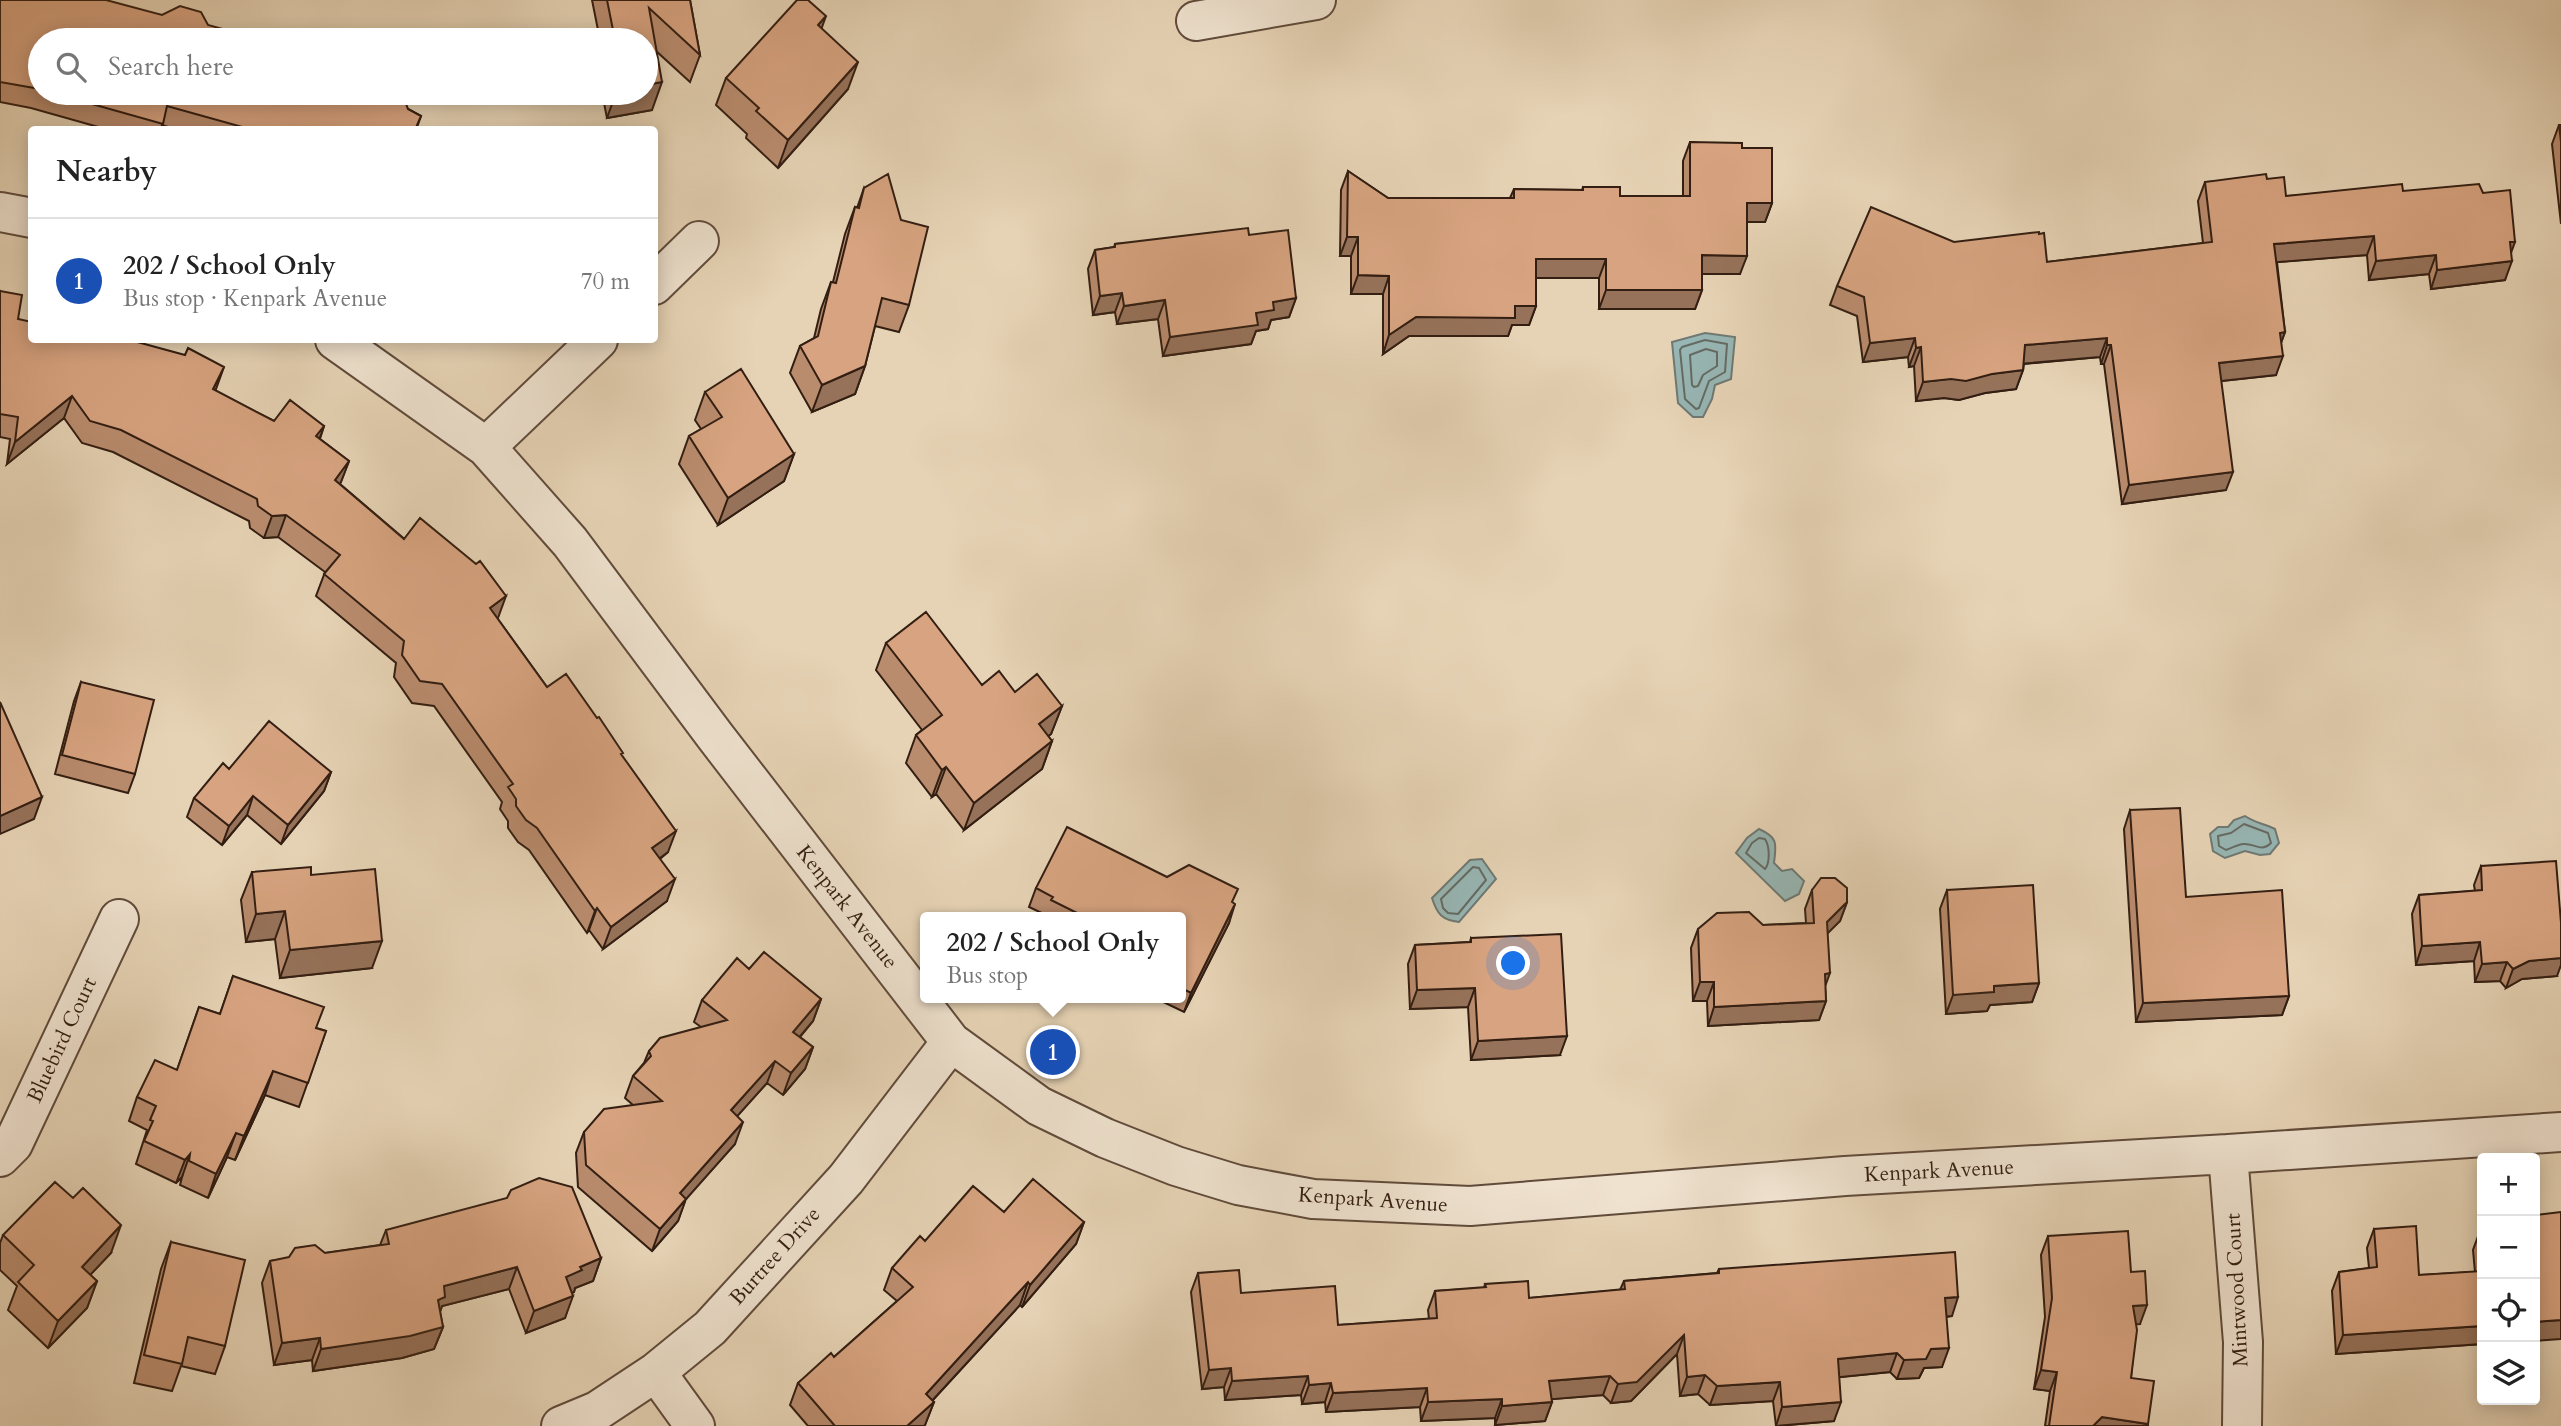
<!DOCTYPE html>
<html lang="en">
<head>
<meta charset="utf-8">
<style>
	:root { --surface:#fff; --page:#f2f2f2; --text:#222; --muted:#767676; --line:#e0e0e0; --accent:#111827 }
	body { margin:0; font-family:Cardo,serif; background:var(--page); color:var(--text) }
	.controls { position:absolute; right:21px; bottom:21px; display:grid; overflow:hidden; border-radius:7px; box-shadow:0 4px 18px #0003 }
	.controls button { width:63px; height:63px; display:grid; place-items:center; padding:0; border:0; border-bottom:2px solid var(--line); background:var(--surface); color:var(--text); font:35px sans-serif }
	.you { position:absolute; left:1514px; top:964px; width:24px; height:24px; margin:-18px; border:5px solid #fff; border-radius:50%; background:#1a73e8; box-shadow:0 0 0 10px #1a73e833 }
	.badge { display:grid; place-items:center; width:46px; height:46px; border-radius:50%; background:var(--accent); color:#fff; font-size:23px; font-weight:700 }
	.pin { position:absolute; translate:-50% -50%; border:4px solid #fff; box-shadow:0 2px 7px #0006 }
	.popup { position:absolute; left:920px; top:912px; width:266px; height:91px; box-sizing:border-box; display:grid; place-content:center; border-radius:7px; background:var(--surface); filter:drop-shadow(0 2px 5px #0005); font-size:23px; white-space:nowrap; color:var(--muted) }
	.popup b { font-size:26px; color:var(--text) }
	.popup::after { content:''; position:absolute; left:50%; top:100%; margin-left:-14px; border:14px solid transparent; border-top-color:var(--surface) }
	.list { margin:0; padding:0; list-style:none }
	h2 { display:flex; justify-content:space-between; align-items:center; height:91px; margin:0; padding:0 28px; font-size:30px }
	h2 small { font-size:23px; font-weight:400; color:var(--muted) }
	.list li { display:grid; grid-template-columns:46px 1fr auto; gap:21px; align-items:center; box-sizing:border-box; height:126px; padding:0 28px; border-top:2px solid var(--line) }
	.list b { display:block; font-size:26px; white-space:nowrap }
	.list p { margin:0; font-size:23px; white-space:nowrap; color:var(--muted) }
	.list em { font-size:23px; font-style:normal; color:var(--muted) }
	.icon { flex:none; width:38px; height:38px; fill:none; stroke:currentColor; stroke-width:2; stroke-linecap:round; stroke-linejoin:round }
	.map { position:relative; flex:none; width:2561px; height:1426px; overflow:hidden }
	.search { position:absolute; background:var(--surface); box-shadow:0 4px 18px #0003; left:28px; top:28px; width:630px; height:77px; display:flex; align-items:center; gap:18px; box-sizing:border-box; padding:0 24px; border-radius:38px; color:var(--muted); font-size:26px }
	.panel { position:absolute; background:var(--surface); box-shadow:0 4px 18px #0003; left:28px; top:126px; width:630px; height:217px; border-radius:7px }
	.map>svg:first-child { display:block }
</style>
</head>
<body>
<div class="map">
<svg width="2561" height="1426" viewBox="0 0 2561 1426">
	<rect width="100%" height="100%" fill="#e6d3b5"/>
	<filter id="stains"><feTurbulence type="fractalNoise" baseFrequency=".00286" numOctaves="4"/><feColorMatrix values="0 0 0 0 .2 0 0 0 0 .09 0 0 0 0 .02 0 0 0 .5 -.17"/></filter>
	<radialGradient id="worn" r=".72"><stop offset=".6" stop-color="#630" stop-opacity="0"/><stop offset="1" stop-color="#630" stop-opacity=".3"/></radialGradient>
	<path fill="#97b6b4" stroke="#6f7973" stroke-width="2" d="M1705,333L1735,337L1731,379L1715,385L1712,399L1703,417H1693L1678,403L1672,342Z
		M2245,816C2255,823 2265,824 2275,829L2279,843L2270,854L2260,855L2245,851L2225,858L2213,851L2210,834L2218,827H2228L2234,820Z
		M1759,829C1779,838 1776,844 1774,863L1782,871L1792,869L1804,881L1799,894L1785,901L1736,853L1747,838Z
		M1482,859L1496,879L1459,922C1442,920 1437,914 1432,898L1470,860Z"/>
	<g fill="none" stroke-linecap="round" stroke-linejoin="round">
		<path stroke="#656a63" stroke-width="2" d="M1705,340L1727,344L1725,372L1709,381L1699,408L1696,409L1685,399L1680,350L1682,347Z
			M1706,349L1717,352V366L1703,375L1698,386L1694,387L1692,385L1690,355Z
			M2244,824L2268,833L2271,843C2261,853 2255,843 2243,844C2237,845 2231,848 2226,850L2219,846L2218,836L2231,833Z
			M1759,838L1765,839C1770,847 1770,863 1765,869L1746,853L1752,843Z
			M1473,867L1479,868L1486,880L1458,914L1448,913L1443,908L1441,899Z"/>
		<g stroke="#604b3b" stroke-width="42">
			<path id="street" d="M1196,21L1316,0
				M0,212L32,218
				M654,285L699,241
				M335,340L486,447L570,542L715,736L951,1042L1039,1106L1105,1138L1176,1166L1238,1185L1313,1199L1470,1206L1845,1176L2228,1154L2561,1132
				M486,447L598,340
				M2228,1154L2243,1342L2242,1426
				M0,1157L13,1144L119,919
				M656,1372L695,1426
				M561,1426L597,1411L656,1372L710,1328L846,1179L951,1042"/>
		</g>
		<use href="#street" stroke="#efe2cf" stroke-width="38"/>
	</g>
	<path fill="#b98c6e" stroke="#331e12" stroke-width="2" d="M0,0L162,15L201,12L40,40V93H317L316,94L408,109L421,116L416,130H177L162,125L160,130H109L31,108L0,102Z
		M592,0H690L700,55L690,82L656,51L652,110L607,118L602,93H646V40H600Z
		M822,29L848,89L778,168L746,138L747,134L716,105L726,78Z
		M2559,125H2561V224L2552,144Z
		M1690,142L1742,148L1772,203L1765,222H1747L1740,274H1702V290L1695,309H1599V278H1536V306L1529,325H1512L1508,336H1409L1383,354V294H1351V256H1340L1341,190L1348,171L1388,198H1510L1514,189L1582,190L1583,187L1620,196H1683V161Z
		M2267,179L2286,196L2403,191L2511,253L2505,280L2431,289L2429,274L2369,280L2367,255L2277,262L2285,332L2281,343L2276,375L2221,381L2226,490L2122,504L2104,364H2101L2100,357L2024,364L2023,370L2016,389L1985,393L1959,400L1944,398L1916,401L1914,366L1909,367L1908,357L1863,362L1857,316L1830,305L1837,286L1954,242L2047,262L2203,243L2198,201L2205,182Z
		M864,188L909,305L899,332L875,326L865,366L855,394L812,412L790,373L800,346L814,338L821,309L831,282H833L845,234L855,207L857,208Z
		M1249,235L1296,298L1289,317L1271,320L1268,329L1256,331L1251,344L1163,356L1158,319L1117,324L1115,312L1093,315L1088,269L1095,250L1114,247L1115,244Z
		M0,291L18,319L215,391L274,421L324,426L320,439L349,461L340,484L497,618L547,687L622,756L668,852L660,859L667,901L603,949L589,930L587,933L529,850L518,842L508,828V821L500,809L502,802L434,706L412,703L394,677L396,663L316,596L325,572L278,537L264,538L250,528L249,521L113,452L82,443L64,418L7,464L10,439L0,437Z
		M705,392L794,454L784,481L718,525L679,464L689,436L701,429L695,420Z
		M886,643L982,685L1015,692L1062,706L1051,734L1048,736L1052,741L1042,769L964,830L936,794L932,797L906,763L916,735L922,730L876,670Z
		M81,682L135,774L128,793L55,774L74,701Z
		M229,769L331,772L324,791L281,844L247,815L222,845L187,817L194,798Z
		M2130,810L2186,897L2289,996L2282,1015L2136,1022L2124,829Z
		M2481,866L2557,976L2522,979L2506,988L2500,981L2475,982L2474,961L2416,965L2412,914L2419,895L2475,891L2474,885Z
		M252,872L311,875L372,968L280,978L275,939L246,942L241,900Z
		M1167,877L1233,903L1229,923L1184,1012L1155,998H1181V917H1045L1046,915L1029,907L1036,888Z
		M1812,890L1847,902L1840,921L1827,933L1825,986L1826,1001L1819,1020L1708,1026L1707,1001H1693L1691,948L1698,929L1763,925L1806,923L1805,909Z
		M1947,890L2039,983L2032,1002L1990,1005L1987,1011L1946,1014L1940,909Z
		M1471,938L1560,1055L1471,1060L1468,1007L1410,1009L1408,964L1415,945L1470,942Z
		M749,969L821,999L813,1021L800,1037L813,1047L805,1069L783,1095L767,1083L737,1116L735,1144L686,1198L678,1221L652,1251L578,1187L576,1153L584,1132L633,1105L625,1098L633,1076L644,1063L649,1051L701,1027L694,1022L702,1000Z
		M233,976L316,1028L326,1031L299,1107L265,1095L235,1160L227,1157L208,1198L180,1185L182,1177L176,1183L136,1164L147,1130L129,1121L137,1097L177,1070L199,1007L220,1014Z
		M1004,1212L1084,1222L1076,1244L1022,1307L1020,1305L932,1401L934,1402L925,1425L924,1426H808L790,1405L798,1383L834,1357L897,1301L884,1290L892,1268Z
		M2374,1229L2419,1275L2475,1272L2473,1250L2480,1231H2482V1344L2336,1354L2332,1291L2339,1272L2369,1268L2367,1248Z
		M386,1230L601,1258L593,1281L575,1288L574,1292L572,1293L565,1318L526,1333L509,1289L442,1306L440,1312L443,1327L434,1349L402,1358L313,1371L312,1360L274,1365L262,1283L270,1261L380,1245Z
		M3,1235L111,1253L90,1275L97,1281L87,1308L48,1348L8,1310L17,1286L0,1270V1243Z
		M2048,1236L2131,1272L2140,1324H2136L2131,1378L2148,1424V1426H2045L2050,1391L2034,1389L2045,1317L2041,1255Z
		M171,1242L225,1346L215,1374L181,1366L172,1391L134,1383L161,1269Z
		M1719,1269L1952,1316L1946,1317L1942,1367L1924,1368L1919,1378L1897,1379L1890,1372L1839,1377L1834,1421L1776,1426L1773,1401L1710,1405L1698,1394L1680,1396L1677,1354L1631,1401L1611,1403L1603,1395L1551,1399L1552,1402L1545,1421L1495,1425V1418L1421,1421L1420,1407L1326,1412L1325,1402L1302,1404L1301,1395L1225,1400L1224,1387L1202,1389L1191,1292L1198,1273L1241,1293L1338,1325L1429,1319L1428,1310L1435,1291L1484,1288L1485,1284L1529,1298L1620,1290L1624,1281L1717,1273Z"/>
	<path fill="#96725a" stroke="#331e12" stroke-width="2" d="M826,16L816,44L818,25Z
		M858,62L848,89L778,168L788,140Z
		M662,82L652,110L607,118L616,93H646V85Z
		M1747,203H1772L1765,222H1740Z
		M2374,236L2367,255L2267,263L2274,244Z
		M1347,237H1358L1351,256H1340Z
		M2510,242H2515L2508,261Z
		M1702,255L1747,256L1740,274H1695Z
		M2436,255L2429,274L2369,280L2376,261Z
		M1536,259H1606L1599,278H1529Z
		M2512,261L2505,280L2431,289L2437,270Z
		M1358,275L1389,276L1383,294H1351Z
		M1606,290H1702L1695,309H1599Z
		M1122,293L1115,312L1093,315L1100,296Z
		M1296,298L1289,317L1271,320L1268,329L1256,331L1251,344L1163,356L1170,337L1256,313L1273,302Z
		M1165,300L1158,319L1117,324L1124,306Z
		M1515,306H1536L1529,325H1512L1508,336H1409L1383,354L1389,335L1416,317Z
		M2285,332L2278,351L2280,333Z
		M1915,338L1908,357L1863,362L1870,343Z
		M2107,338L2100,357L2019,364L2025,345Z
		M2107,345H2111L2104,364H2101Z
		M1921,347L1914,366L1909,367L1916,348Z
		M2283,356L2276,375L2212,382L2219,363Z
		M865,366L855,394L812,412L822,385Z
		M224,367L216,389L205,411L213,389Z
		M2023,370L2016,389L1985,393L1959,400L1944,398L1916,401L1923,382Z
		M72,396L64,418L7,464L15,442Z
		M324,426L316,448V436Z
		M794,454L784,481L718,525L728,498Z
		M349,461L341,482L327,502L335,480Z
		M2233,472L2226,490L2122,504L2129,485Z
		M286,515L278,537L264,538L272,516Z
		M506,596L498,618L482,630L490,608Z
		M1062,706L1051,734L1029,751L1039,724Z
		M1052,741L1042,769L964,830L974,803Z
		M946,767L936,794L932,797L942,770Z
		M331,772L324,791L281,844L288,825Z
		M253,796L247,815L222,845L229,826Z
		M42,797L34,819L0,834V816Z
		M676,831L668,852L644,870L652,848Z
		M675,879L667,901L603,949L611,927Z
		M1847,902L1840,921L1820,941L1827,922Z
		M1235,904L1229,923L1184,1012L1191,993Z
		M597,908L589,930L587,933L595,911Z
		M285,911L275,939L246,942L256,914Z
		M382,941L372,968L280,978L290,950Z
		M2480,942L2474,961L2416,965L2422,946Z
		M2561,958V965L2557,976L2522,979L2506,988L2513,969L2529,961Z
		M2507,962L2500,981L2475,982L2482,964Z
		M1830,973L1823,992L1825,974Z
		M1700,982H1714L1707,1001H1693Z
		M2039,983L2032,1002L1990,1005L1987,1011L1946,1014L1953,995L1994,986Z
		M1475,988L1468,1007L1410,1009L1417,990Z
		M2289,996L2282,1015L2136,1022L2143,1003Z
		M821,999L813,1021L785,1054L793,1032Z
		M1826,1001L1819,1020L1708,1026L1714,1007Z
		M1567,1036L1560,1055L1471,1060L1478,1041Z
		M813,1047L805,1069L783,1095L791,1073Z
		M775,1061L767,1083L723,1132L731,1110Z
		M273,1071L265,1095L235,1160L244,1136Z
		M743,1122L735,1144L672,1215L680,1193Z
		M236,1133L227,1157L208,1198L216,1174Z
		M190,1154L182,1177L176,1183L185,1160Z
		M686,1199L678,1221L652,1251L660,1229Z
		M1084,1222L1076,1244L1022,1307L1030,1285Z
		M121,1225L111,1253L72,1294L82,1267Z
		M601,1258L593,1281L575,1288L574,1292L558,1299L566,1277L580,1267Z
		M517,1267L509,1289L442,1306L437,1320L430,1322L444,1286Z
		M97,1281L87,1308L48,1348L58,1321Z
		M1028,1282L1020,1305L918,1416L926,1394Z
		M573,1296L565,1318L526,1333L534,1311Z
		M1958,1297L1952,1316L1938,1317L1945,1298Z
		M2147,1305L2140,1324L2126,1325L2133,1306Z
		M2561,1320V1339L2535,1341V1322Z
		M2482,1326V1344L2336,1354L2343,1335Z
		M443,1327L434,1349L402,1358L313,1371L321,1349Z
		M1684,1335L1677,1354L1631,1401L1611,1403L1618,1384Z
		M320,1338L312,1360L274,1365L282,1343Z
		M1949,1348L1942,1367L1924,1368L1919,1378L1897,1379L1904,1360L1931,1349Z
		M1897,1353L1890,1372L1831,1378L1838,1359Z
		M1231,1368L1224,1387L1202,1389L1209,1370Z
		M2041,1370L2057,1372L2050,1391L2034,1389Z
		M1705,1375L1698,1394L1680,1396L1687,1377Z
		M1308,1376L1301,1395L1225,1400L1232,1381Z
		M1610,1376L1603,1395L1543,1400L1549,1381Z
		M1780,1382L1773,1401L1710,1405L1717,1386Z
		M1331,1383L1325,1402L1302,1404L1309,1385Z
		M1427,1388L1420,1407L1326,1412L1333,1393Z
		M1502,1399L1495,1418L1421,1421L1428,1402Z
		M934,1402L925,1425L924,1426H907Z
		M1552,1402L1545,1421L1495,1425L1502,1406Z
		M1841,1402L1834,1421L1776,1426L1782,1407Z
		M2102,1417L2148,1424V1426H2093Z"/>
	<path fill="#d7a380" stroke="#331e12" stroke-width="2" d="M0,0H106L162,15L180,6L201,12L208,25L262,40H40V89L0,82Z
		M607,0H690L700,55L649,8L662,82L646,85V40H615Z
		M797,0H808L826,16L818,25L858,62L788,140L756,111L759,108L726,78Z
		M280,36L292,40H278Z
		M53,93H317L316,94L323,93H402L408,109L421,116L415,130H253L167,106L163,124Z
		M2559,125H2561V142Z
		M1690,142L1742,143V148H1772V203H1747V256L1702,255V290H1606V259H1536V306H1515V318L1416,317L1389,335V276L1358,275V237H1347L1348,171L1388,198H1514V189L1583,190V187H1620V196H1690Z
		M888,174L901,220L928,227L909,305L882,298L865,366L822,385L800,346L818,336L831,282L836,283L855,207L859,208L864,188Z
		M2266,174L2267,179L2284,177L2286,196L2402,184L2403,191L2479,184L2483,193L2510,190L2515,242H2510L2512,261L2437,270L2436,255L2376,261L2374,236L2274,244L2285,332L2280,333L2283,356L2219,363L2233,472L2129,485L2111,345H2107V338L2025,345L2023,370L1992,374L1966,381L1951,379L1923,382L1921,347L1916,348L1915,338L1870,343L1864,297L1837,286L1871,207L1954,242L2039,232V234L2044,233L2047,262L2212,242L2205,182Z
		M1248,228L1249,235L1288,230L1296,298L1273,302L1274,310L1256,313L1258,325L1170,337L1165,300L1124,306L1122,293L1100,296L1095,250L1115,247V244Z
		M0,291L22,295L18,319L32,322V340H130L185,355L188,348L224,367L213,389L274,421L290,400L324,426L316,436L349,461L335,480L404,539L420,518L476,564L480,561L506,596L490,608L547,687L566,674L597,718L599,717L623,753L621,754L676,831L652,848L675,879L611,927L597,908L595,911L537,828L526,820L516,806V799L508,787L513,784L442,684L420,681L402,655L404,641L324,574L340,555L286,515L272,516L258,506L257,499L121,430L90,421L72,396L15,442L18,417L0,414Z
		M741,369L794,454L728,498L689,436L722,417L705,392Z
		M926,612L982,685L999,671L1015,692L1037,674L1062,706L1039,724L1052,741L974,803L946,767L942,770L916,735L942,715L886,643Z
		M81,682L154,700L135,774L62,755Z
		M0,702L42,797L0,816Z
		M269,721L331,772L288,825L253,796L229,826L194,798L223,763L229,769Z
		M2180,808L2186,897L2282,890L2289,996L2143,1003L2130,810Z
		M1067,827L1167,877L1189,865L1238,889L1232,902L1235,904L1191,993L1181,988V917H1085L1051,900L1053,897L1036,888Z
		M2556,861L2561,923V958L2529,961L2513,969L2507,962L2482,964L2480,942L2422,946L2419,895L2482,890L2481,866Z
		M311,867V875L375,869L382,941L290,950L285,911L256,914L252,872Z
		M1821,878H1835L1847,888V902L1827,922L1830,973L1825,974L1826,1001L1714,1007V982H1700L1698,929L1717,913L1749,912L1763,925L1814,923L1812,890Z
		M2033,885L2039,983L1994,986V992L1953,995L1947,890Z
		M1561,934L1567,1036L1478,1041L1475,988L1417,990L1415,945L1471,942V938Z
		M764,952L821,999L793,1032L813,1047L791,1073L775,1061L731,1110L743,1122L680,1193L686,1199L660,1229L586,1165L584,1132L604,1109L662,1101L633,1076L651,1056L649,1051L660,1038L727,1020L702,1000L737,958L749,969Z
		M233,976L324,1007L316,1028L326,1031L308,1083L273,1071L244,1136L236,1133L216,1174L189,1161L190,1154L185,1160L144,1141L153,1121L150,1120L156,1106L137,1097L155,1060L177,1070L199,1007L220,1014Z
		M539,1178L572,1187L601,1258L580,1267L582,1270L566,1277L573,1296L534,1311L517,1267L444,1286L445,1297L438,1300L443,1327L410,1336L321,1349L320,1338L282,1343L270,1261L289,1257L295,1248L315,1245L325,1253L389,1244L386,1230L507,1198L511,1190Z
		M1033,1179L1084,1222L1030,1285L1028,1282L926,1394L934,1402L907,1426H835L798,1383L831,1353L834,1357L913,1287L892,1268L920,1236L925,1241L973,1186L1004,1212Z
		M55,1182L73,1198L83,1188L121,1225L82,1267L97,1281L58,1321L18,1282L34,1265L3,1235Z
		M2561,1212V1320L2535,1322V1215Z
		M2416,1226L2419,1275L2482,1271V1326L2343,1335L2339,1272L2377,1267L2374,1229Z
		M2128,1231L2131,1272L2145,1271L2147,1305L2133,1306L2137,1330L2131,1378L2154,1381L2148,1424L2102,1417L2093,1426H2049L2057,1372L2041,1370L2052,1298L2048,1236Z
		M2480,1231H2482V1256Z
		M171,1242L245,1260L225,1346L188,1337L182,1364L144,1355Z
		M1955,1252L1958,1297L1945,1298L1949,1348L1931,1349L1926,1359L1904,1360L1897,1353L1838,1359L1841,1402L1782,1407L1780,1382L1717,1386L1705,1375L1687,1377L1684,1335L1637,1382L1618,1384L1610,1376L1549,1381L1552,1402L1502,1406V1399L1428,1402L1427,1388L1333,1393L1331,1383L1309,1385L1308,1376L1232,1381L1231,1368L1209,1370L1198,1273L1239,1270L1241,1293L1335,1286L1338,1325L1437,1318L1435,1291L1486,1287L1485,1284L1528,1281L1529,1298L1625,1289L1624,1281L1719,1273V1269Z"/>
	<g text-anchor="middle" dominant-baseline="central" stroke-width="6" stroke-linejoin="round" paint-order="stroke">
		<g font-size="21" fill="#331e12" stroke="#efe2cf">
			<text transform="translate(847 907) rotate(52)">Kenpark Avenue</text>
			<text transform="translate(62 1040) rotate(-65)">Bluebird Court</text>
			<text transform="translate(1939 1171) rotate(-3)">Kenpark Avenue</text>
			<text transform="translate(1373 1200) rotate(4)">Kenpark Avenue</text>
			<text transform="translate(775 1256) rotate(-48)">Burtree Drive</text>
			<text transform="translate(2237 1290) rotate(-93)">Mintwood Court</text>
		</g>
	</g>
	<rect width="100%" height="100%" filter="url(#stains)"/>
	<rect width="100%" height="100%" fill="url(#worn)"/>
</svg>
<div class="controls">
<button>+</button>
<button>−</button>
<button><svg class="icon" aria-label="locate" viewBox="0 0 24 24"><circle cx="12" cy="12" r="6"/><path d="M12 2v4M12 18v4M2 12h4M18 12h4"/></svg></button>
<button><svg class="icon" aria-label="layers" viewBox="0 0 24 24"><path d="M12 4l9 5-9 5-9-5zM3 14l9 5 9-5"/></svg></button>
</div>
<div class="you"></div>
<div class="pin badge" style="left:1053px;top:1052px;background:#1a4fb4">1</div>
<div class="popup"><b>202 / School Only</b>Bus stop</div>
<div class="search"><svg class="icon" aria-label="search" viewBox="0 0 24 24"><circle cx="10" cy="10" r="6"/><path d="M15 15l6 6"/></svg>Search here</div>
<section class="panel">
<h2>Nearby<small></small></h2>
<ul class="list">
<li><span class="badge" style="background:#1a4fb4">1</span><div><b>202 / School Only</b><p>Bus stop · Kenpark Avenue</p></div><em>70 m</em></li>
</ul>
</section>
</div>
</body>
</html>
